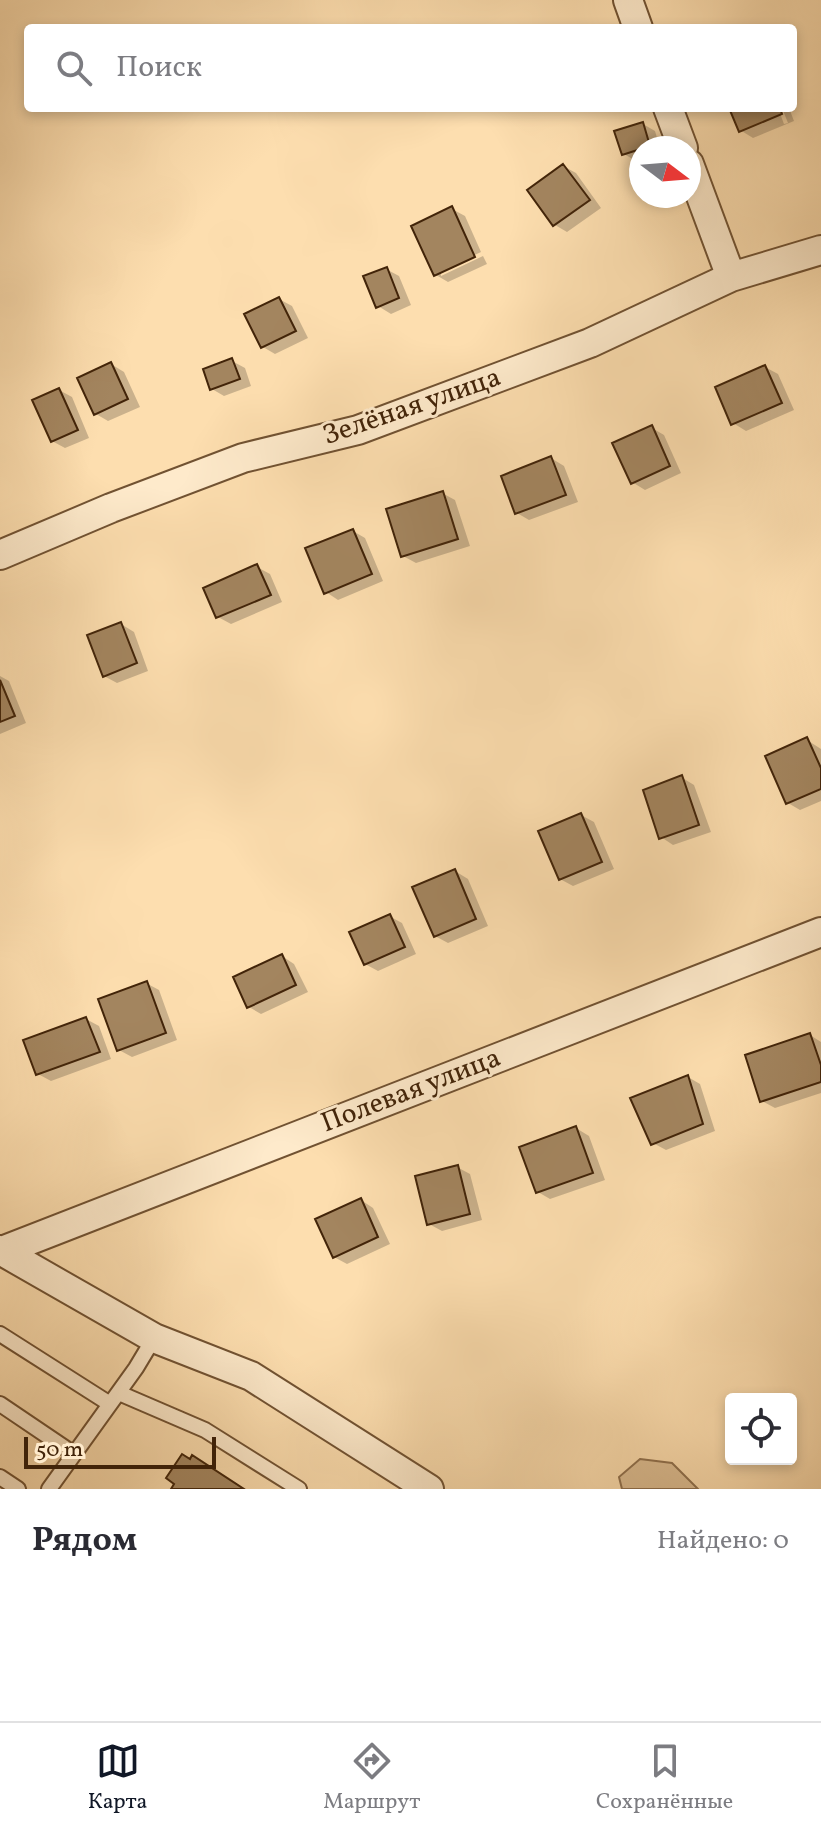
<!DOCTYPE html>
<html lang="ru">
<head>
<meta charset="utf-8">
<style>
	:root { --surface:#fff; --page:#f2f2f3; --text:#2b2b33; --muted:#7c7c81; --line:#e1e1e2; --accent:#111827 }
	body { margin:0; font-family:Vollkorn,serif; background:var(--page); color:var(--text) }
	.controls { position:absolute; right:24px; bottom:24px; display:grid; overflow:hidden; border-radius:8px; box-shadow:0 4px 12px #0003 }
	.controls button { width:72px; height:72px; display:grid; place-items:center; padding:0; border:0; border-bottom:2px solid var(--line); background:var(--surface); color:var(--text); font:40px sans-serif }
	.compass { position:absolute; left:629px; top:136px; width:72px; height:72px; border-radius:50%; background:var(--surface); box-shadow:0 4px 12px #0003; rotate:106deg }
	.scale { position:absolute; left:24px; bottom:20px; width:192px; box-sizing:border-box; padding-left:8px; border:4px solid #422409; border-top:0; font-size:22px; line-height:28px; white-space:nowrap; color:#422409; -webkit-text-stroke:6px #feeacb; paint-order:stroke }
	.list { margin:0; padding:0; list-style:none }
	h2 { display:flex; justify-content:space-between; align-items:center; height:104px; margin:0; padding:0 32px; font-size:34px }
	h2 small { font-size:26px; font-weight:400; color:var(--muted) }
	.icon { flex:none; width:44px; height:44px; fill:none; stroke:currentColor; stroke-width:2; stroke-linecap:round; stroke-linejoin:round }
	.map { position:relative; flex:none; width:821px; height:1489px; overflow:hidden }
	.search { position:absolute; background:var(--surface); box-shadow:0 4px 12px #0003; left:24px; right:24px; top:24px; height:88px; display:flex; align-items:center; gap:20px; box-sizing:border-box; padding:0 28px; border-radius:8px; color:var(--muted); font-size:30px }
	.sheet { height:232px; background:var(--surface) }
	nav { display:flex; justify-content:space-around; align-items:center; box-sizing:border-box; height:112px; border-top:2px solid var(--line); background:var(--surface); font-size:22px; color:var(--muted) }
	nav a { display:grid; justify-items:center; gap:4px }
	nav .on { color:var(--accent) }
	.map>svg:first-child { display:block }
</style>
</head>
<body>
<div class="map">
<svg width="821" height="1489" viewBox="0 0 821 1489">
	<rect width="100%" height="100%" fill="#fddeaf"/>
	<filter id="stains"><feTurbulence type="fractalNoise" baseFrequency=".0025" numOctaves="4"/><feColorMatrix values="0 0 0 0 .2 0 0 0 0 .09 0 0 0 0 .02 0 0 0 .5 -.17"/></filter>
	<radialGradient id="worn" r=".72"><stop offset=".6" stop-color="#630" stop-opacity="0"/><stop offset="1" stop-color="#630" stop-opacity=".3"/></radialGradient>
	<path fill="#ddbe93" stroke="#90714e" stroke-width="2" d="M640,1459L672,1463L698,1489H622L619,1477Z"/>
	<path fill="#0003" d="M732,108H778L784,124L788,123L782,108H789L794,121L753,138L740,130Z
		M643,124L655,131L660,148H641V159L636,161L624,154Z
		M563,166L576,173L601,208L567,232L555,225Z
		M452,209L465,216L481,252L441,271V276L483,256L487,264L448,282L436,275Z
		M386,269L399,276L411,305L391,314L378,306Z
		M279,299L292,306L308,338L275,354L263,347Z
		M232,361L245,368L251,386L224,396L212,389Z
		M111,364L124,372L140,407L108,421L96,414Z
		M765,367L778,374L794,410L746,431L733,423Z
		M59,390L72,397L89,438L65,448L52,441Z
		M652,428L664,435L681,473L645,490L632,482Z
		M551,458L564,466L578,502L529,520L517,513Z
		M442,493L455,500L470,546L416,563L403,556Z
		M353,531L365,538L383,581L338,600L326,592Z
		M257,567L270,574L282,602L231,624L218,617Z
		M121,624L134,632L148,671L117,683L104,676Z
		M0,676L9,681L26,723L0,734Z
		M807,740L821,749V801L800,810L788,803Z
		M681,777L694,785L711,832L673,845L661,837Z
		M581,815L594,822L614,869L573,886L560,879Z
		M455,871L468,879L488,926L448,943L435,936Z
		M389,916L402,923L416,954L378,971L365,964Z
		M282,956L294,964L308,992L261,1014L249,1007Z
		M146,983L159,990L177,1040L132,1057L119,1050Z
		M86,1019L99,1026L111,1059L51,1081L38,1074Z
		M810,1035L821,1042V1093L775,1108L762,1101Z
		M688,1077L700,1084L715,1131L666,1150L653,1143Z
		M576,1128L589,1136L605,1180L550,1199L538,1192Z
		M457,1167L470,1174L482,1220L442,1231L429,1224Z
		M361,1200L373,1208L390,1244L347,1264L334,1257Z"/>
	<path fill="#a3855f" stroke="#422409" stroke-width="2" d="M729,108H780L782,114L739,132Z
		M643,122L650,146L622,155L614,131Z
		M563,164L590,200L553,226L527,190Z
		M452,206L475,257L434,276L411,226Z
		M387,267L399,298L376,308L363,276Z
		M279,297L296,331L261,348L244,314Z
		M232,358L240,379L210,390L203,369Z
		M111,362L128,399L94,415L77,378Z
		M765,365L782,403L731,425L715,387Z
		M59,388L78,430L51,442L32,400Z
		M652,425L670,466L631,484L612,443Z
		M551,456L566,495L515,514L501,476Z
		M443,491L458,539L401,557L386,509Z
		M353,529L372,574L324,594L305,548Z
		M257,564L271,595L216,618L203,588Z
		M121,622L137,663L103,677L87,635Z
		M0,680L15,716L0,722Z
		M807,737L821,768V789L786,804L765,756Z
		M682,775L699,825L659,839L643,790Z
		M581,813L602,862L559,880L538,831Z
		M455,869L476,919L434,937L412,887Z
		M390,914L405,947L364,965L349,932Z
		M282,954L296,985L247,1008L233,977Z
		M147,981L166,1033L117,1051L98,999Z
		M86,1017L100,1052L36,1075L23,1040Z
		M810,1033L821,1065V1082L760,1102L745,1055Z
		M688,1075L703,1124L651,1145L630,1098Z
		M576,1126L593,1173L536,1193L519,1147Z
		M458,1165L470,1214L427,1225L415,1176Z
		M361,1198L378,1237L333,1258L315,1219Z
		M182,1454L190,1459L192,1455L244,1489H171L174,1484L166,1478Z"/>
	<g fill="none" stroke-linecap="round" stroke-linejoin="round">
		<g stroke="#715232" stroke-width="18">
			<path id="service" d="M0,1334L110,1404
				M119,1393L205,1430L299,1489
				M0,1404L74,1454
				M0,1477L18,1489
				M49,1489L136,1368L154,1338"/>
		</g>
		<g stroke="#715232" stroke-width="32">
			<path id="minor" d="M628,0L638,28
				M668,108L683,148
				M689,164L731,277
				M0,555L111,508L243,458L358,430L590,343L731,277L821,250
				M0,1250L154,1338L251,1376L429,1489
				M2,1251L821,932"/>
		</g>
		<use href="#service" stroke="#feeacb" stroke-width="14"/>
		<use href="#minor" stroke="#feeacb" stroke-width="28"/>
	</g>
	<g text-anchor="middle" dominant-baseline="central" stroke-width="6" stroke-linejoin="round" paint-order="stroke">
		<g font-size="28" fill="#422409" stroke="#feeacb">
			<text transform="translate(412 407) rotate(-19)">Зелёная улица</text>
			<text transform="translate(411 1091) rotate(-21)">Полевая улица</text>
		</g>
	</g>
	<rect width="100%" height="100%" filter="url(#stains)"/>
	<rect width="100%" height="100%" fill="url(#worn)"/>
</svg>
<div class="controls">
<button><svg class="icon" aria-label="locate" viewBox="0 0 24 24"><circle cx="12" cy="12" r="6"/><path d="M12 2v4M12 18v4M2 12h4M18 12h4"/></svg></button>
</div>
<svg class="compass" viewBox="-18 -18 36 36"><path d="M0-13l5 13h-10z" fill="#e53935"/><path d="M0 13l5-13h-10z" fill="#7c7c81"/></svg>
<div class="scale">50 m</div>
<div class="search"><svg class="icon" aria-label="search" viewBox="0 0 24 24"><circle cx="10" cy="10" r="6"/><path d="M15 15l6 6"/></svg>Поиск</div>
</div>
<section class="sheet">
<h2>Рядом<small>Найдено: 0</small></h2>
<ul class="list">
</ul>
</section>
<nav>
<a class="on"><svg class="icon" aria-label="map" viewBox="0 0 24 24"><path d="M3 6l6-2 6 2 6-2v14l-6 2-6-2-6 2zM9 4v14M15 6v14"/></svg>Карта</a>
<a><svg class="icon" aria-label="directions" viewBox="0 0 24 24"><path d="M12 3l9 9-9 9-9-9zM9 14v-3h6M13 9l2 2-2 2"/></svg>Маршрут</a>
<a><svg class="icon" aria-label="saved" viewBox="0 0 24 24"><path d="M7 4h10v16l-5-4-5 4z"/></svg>Сохранённые</a>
</nav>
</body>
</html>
